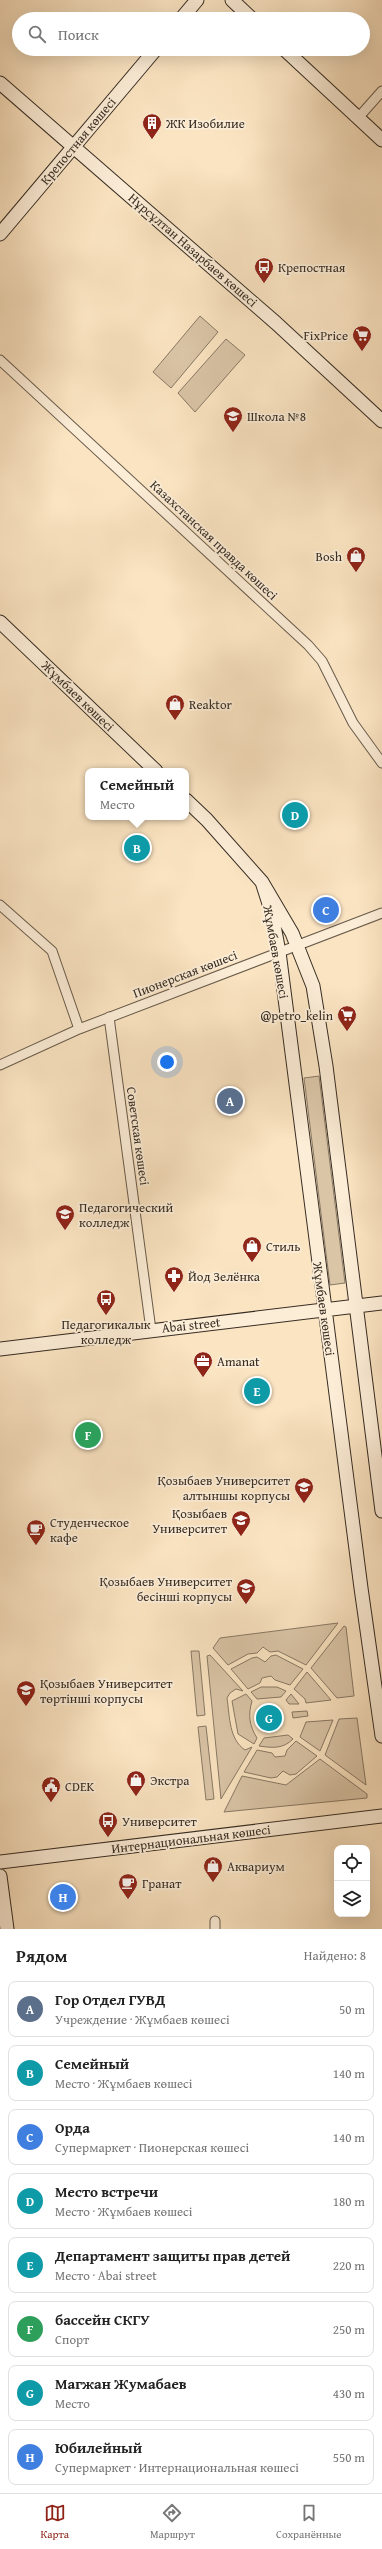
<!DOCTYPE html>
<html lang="ru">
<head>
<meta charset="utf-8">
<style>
	:root { --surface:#fff; --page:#f2f2f2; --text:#222; --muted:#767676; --line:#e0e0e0; --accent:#8f2418 }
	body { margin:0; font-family:"Gentium Book Plus",serif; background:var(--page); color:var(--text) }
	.controls { position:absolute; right:12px; bottom:12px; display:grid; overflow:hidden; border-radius:8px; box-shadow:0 4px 16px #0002 }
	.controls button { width:36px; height:36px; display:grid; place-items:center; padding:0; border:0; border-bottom:1px solid var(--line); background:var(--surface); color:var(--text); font:20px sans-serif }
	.you { position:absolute; left:167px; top:1062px; width:14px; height:14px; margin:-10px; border:3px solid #fff; border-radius:50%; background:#1a73e8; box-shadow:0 0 0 6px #1a73e833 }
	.badge { display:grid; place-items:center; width:26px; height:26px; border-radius:50%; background:var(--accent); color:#fff; font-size:13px; font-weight:700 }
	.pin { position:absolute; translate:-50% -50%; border:2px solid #fff; box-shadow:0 1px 4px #0006 }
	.popup { position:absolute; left:85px; top:768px; width:104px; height:52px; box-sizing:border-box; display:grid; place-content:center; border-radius:8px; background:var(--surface); filter:drop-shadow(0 1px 3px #0005); font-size:13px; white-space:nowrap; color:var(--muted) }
	.popup b { font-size:15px; color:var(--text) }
	.popup::after { content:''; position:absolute; left:50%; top:100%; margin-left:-8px; border:8px solid transparent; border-top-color:var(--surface) }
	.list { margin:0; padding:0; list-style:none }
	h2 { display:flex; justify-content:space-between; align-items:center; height:52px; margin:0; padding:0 16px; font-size:17px }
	h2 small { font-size:13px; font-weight:400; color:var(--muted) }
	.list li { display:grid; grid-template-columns:26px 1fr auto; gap:12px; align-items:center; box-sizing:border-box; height:56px; margin:0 8px 8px; padding:0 8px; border:1px solid var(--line); border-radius:8px }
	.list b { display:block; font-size:15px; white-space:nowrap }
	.list p { margin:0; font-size:13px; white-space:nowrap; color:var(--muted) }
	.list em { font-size:13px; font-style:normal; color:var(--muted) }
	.icon { flex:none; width:22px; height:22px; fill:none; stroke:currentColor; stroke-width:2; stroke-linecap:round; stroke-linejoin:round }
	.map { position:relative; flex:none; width:382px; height:1929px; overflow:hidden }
	.search { position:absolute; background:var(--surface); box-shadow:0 4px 16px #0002; left:12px; right:12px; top:12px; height:44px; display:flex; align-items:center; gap:10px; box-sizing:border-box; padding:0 14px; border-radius:22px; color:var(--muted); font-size:15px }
	.sheet { height:564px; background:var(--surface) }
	nav { display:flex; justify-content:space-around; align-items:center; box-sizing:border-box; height:56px; border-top:1px solid var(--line); background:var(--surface); font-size:11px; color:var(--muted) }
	nav a { display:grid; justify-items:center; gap:2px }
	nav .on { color:var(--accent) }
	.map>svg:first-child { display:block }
</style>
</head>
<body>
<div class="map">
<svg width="382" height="1929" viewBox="0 0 382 1929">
	<rect width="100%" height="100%" fill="#fbe4c2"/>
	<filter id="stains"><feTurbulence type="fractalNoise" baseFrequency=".005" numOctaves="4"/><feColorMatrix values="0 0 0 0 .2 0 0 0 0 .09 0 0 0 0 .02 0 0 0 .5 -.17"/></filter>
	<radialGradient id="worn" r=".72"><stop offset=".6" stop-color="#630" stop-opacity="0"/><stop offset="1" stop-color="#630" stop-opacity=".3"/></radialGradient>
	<path fill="#dac5a7" stroke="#887965" d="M200,316L218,332L171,388L153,372Z
		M226,339L245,355L195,412L178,393Z
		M319,1076L345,1283L330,1285L304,1078Z
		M338,1623L306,1665L278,1651L270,1652L263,1647L257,1653L248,1654L228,1665L213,1648L220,1638Z
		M344,1626L346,1627L354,1696L337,1698L311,1668Z
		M191,1651H199L205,1715L197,1716Z
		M210,1655L243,1691L236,1689L230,1693L227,1698C230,1718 229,1739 245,1750L252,1747L221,1799L207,1656Z
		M276,1655L303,1669L290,1685L275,1680L271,1676L262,1678L260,1683L248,1689L231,1669L252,1658L257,1657L265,1662L271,1656Z
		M307,1672L331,1700L306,1703L305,1699L294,1689Z
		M261,1687H277L286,1691L281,1697L257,1699L251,1692Z
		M246,1694L252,1701C248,1715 249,1725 257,1738L254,1744L238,1734L232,1701Z
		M291,1694L299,1704H289L286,1700Z
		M307,1711L308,1716L293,1718L292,1712Z
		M357,1718L366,1785L325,1755L339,1719Z
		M333,1720L320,1751L300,1737L306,1722Z
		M206,1726L214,1799L206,1800L198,1727Z
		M288,1735L293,1739C283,1749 273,1748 259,1746L264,1738Z
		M296,1741L317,1756L296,1774L290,1775L283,1771L277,1777L271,1778L244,1772L257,1750L272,1753L275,1757L285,1756L287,1750Z
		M320,1759L367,1794V1798L224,1812L242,1776L286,1785Z"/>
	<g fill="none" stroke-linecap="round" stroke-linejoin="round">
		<g stroke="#685b4b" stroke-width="11">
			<path id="street" d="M358,118L382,91
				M0,360L308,645L322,661L353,723L382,763
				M0,905L52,951L79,1029
				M109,1017L151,1330
				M0,1065L79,1029L382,913
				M215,1921V1929"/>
		</g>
		<g stroke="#372d23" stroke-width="15">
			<path id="secondary" d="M232,0L252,19
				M181,19L197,0
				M284,49L382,140
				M0,83L276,323L382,421
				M0,234L156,49
				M0,622L156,771
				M186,800L207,820L262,882L292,933L313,986L326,1066L382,1511
				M262,882L271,910L279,952L361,1588L382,1736
				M0,1349L382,1303
				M0,1862L382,1816
				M0,1876L7,1929"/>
		</g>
		<use href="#street" stroke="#fcedd7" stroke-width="9"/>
		<use href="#secondary" stroke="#fcedd7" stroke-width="13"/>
	</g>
	<defs>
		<g id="building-pin" transform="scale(1)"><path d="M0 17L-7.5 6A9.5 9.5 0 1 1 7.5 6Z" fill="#8f2418" stroke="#fcedd7"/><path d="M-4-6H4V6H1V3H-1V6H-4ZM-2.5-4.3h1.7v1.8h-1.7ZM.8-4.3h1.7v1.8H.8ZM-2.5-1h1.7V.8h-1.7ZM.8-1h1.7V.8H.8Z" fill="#fff"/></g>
		<g id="bus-pin" transform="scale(1)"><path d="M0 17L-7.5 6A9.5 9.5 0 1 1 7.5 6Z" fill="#8f2418" stroke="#fcedd7"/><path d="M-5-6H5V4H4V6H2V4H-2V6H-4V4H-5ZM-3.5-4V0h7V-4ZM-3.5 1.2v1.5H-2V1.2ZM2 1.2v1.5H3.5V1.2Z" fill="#fff"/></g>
		<g id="supermarket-pin" transform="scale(1)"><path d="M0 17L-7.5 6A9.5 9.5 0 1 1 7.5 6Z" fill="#8f2418" stroke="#fcedd7"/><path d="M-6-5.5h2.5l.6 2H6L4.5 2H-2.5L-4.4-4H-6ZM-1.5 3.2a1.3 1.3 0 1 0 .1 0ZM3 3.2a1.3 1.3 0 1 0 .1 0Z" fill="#fff"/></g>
		<g id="school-pin" transform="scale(1)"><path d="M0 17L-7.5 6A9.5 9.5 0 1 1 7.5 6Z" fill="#8f2418" stroke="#fcedd7"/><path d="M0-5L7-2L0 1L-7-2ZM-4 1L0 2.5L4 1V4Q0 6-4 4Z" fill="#fff"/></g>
		<g id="shop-pin" transform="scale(1)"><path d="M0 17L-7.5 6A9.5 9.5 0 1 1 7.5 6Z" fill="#8f2418" stroke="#fcedd7"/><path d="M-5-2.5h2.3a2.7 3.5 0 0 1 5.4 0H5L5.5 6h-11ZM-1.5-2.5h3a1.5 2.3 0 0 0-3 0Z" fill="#fff"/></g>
		<g id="pharmacy-pin" transform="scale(1)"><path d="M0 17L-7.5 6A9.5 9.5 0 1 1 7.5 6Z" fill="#8f2418" stroke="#fcedd7"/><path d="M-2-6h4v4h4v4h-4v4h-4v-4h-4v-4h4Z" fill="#fff"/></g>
		<g id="office-pin" transform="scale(1)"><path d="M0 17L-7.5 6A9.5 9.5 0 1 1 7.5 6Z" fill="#8f2418" stroke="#fcedd7"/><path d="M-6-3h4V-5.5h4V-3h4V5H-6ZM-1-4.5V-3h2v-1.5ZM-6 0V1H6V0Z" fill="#fff"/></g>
		<g id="university-pin" transform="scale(1)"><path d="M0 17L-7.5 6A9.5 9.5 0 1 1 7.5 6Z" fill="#8f2418" stroke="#fcedd7"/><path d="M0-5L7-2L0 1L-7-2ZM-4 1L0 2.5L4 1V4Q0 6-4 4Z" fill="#fff"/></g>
		<g id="cafe-pin" transform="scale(1)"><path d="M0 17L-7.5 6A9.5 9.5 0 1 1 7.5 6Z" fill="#8f2418" stroke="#fcedd7"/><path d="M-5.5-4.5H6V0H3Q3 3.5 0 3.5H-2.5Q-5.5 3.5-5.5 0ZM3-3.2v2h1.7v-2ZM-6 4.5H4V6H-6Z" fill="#fff"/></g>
		<g id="civic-pin" transform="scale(1)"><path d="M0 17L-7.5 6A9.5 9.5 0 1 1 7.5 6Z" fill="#8f2418" stroke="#fcedd7"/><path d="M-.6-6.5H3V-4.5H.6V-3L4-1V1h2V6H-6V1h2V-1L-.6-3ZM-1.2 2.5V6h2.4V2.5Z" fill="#fff"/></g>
	</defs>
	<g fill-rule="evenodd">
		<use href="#building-pin" x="152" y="123"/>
		<use href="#bus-pin" x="264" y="267"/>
		<use href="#supermarket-pin" x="362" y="335"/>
		<use href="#school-pin" x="233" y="416"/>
		<use href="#shop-pin" x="356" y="556"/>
		<use href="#shop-pin" x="175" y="704"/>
		<use href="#supermarket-pin" x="347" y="1015"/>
		<use href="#school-pin" x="65" y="1214"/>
		<use href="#shop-pin" x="252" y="1246"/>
		<use href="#pharmacy-pin" x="174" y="1276"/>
		<use href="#bus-pin" x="106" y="1299"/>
		<use href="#office-pin" x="203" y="1361"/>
		<use href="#university-pin" x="304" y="1487"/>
		<use href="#university-pin" x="241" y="1520"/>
		<use href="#cafe-pin" x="36" y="1529"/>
		<use href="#university-pin" x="246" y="1588"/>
		<use href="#university-pin" x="26" y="1690"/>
		<use href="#shop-pin" x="136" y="1780"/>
		<use href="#civic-pin" x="51" y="1786"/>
		<use href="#bus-pin" x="108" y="1821"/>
		<use href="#shop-pin" x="213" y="1866"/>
		<use href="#cafe-pin" x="128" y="1883"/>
	</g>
	<g text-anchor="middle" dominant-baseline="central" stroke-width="3.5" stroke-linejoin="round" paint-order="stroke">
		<g font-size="13" fill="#372d23" stroke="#fcedd7" text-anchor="start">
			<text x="166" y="123">ЖК Изобилие</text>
			<text x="278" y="267">Крепостная</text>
			<text x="348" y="335" text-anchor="end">FixPrice</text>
			<text x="247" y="416">Школа №8</text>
			<text x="342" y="556" text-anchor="end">Bosh</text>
			<text x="189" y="704">Reaktor</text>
			<text x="333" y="1015" text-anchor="end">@petro_kelin</text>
			<text x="79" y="1207">Педагогический<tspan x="79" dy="15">колледж</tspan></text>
			<text x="266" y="1246">Стиль</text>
			<text x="188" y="1276">Йод Зелёнка</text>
			<text x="106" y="1324" text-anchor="middle">Педагогикалык<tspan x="106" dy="15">колледж</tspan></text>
			<text x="217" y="1361">Amanat</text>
			<text x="290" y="1480" text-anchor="end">Қозыбаев Университет<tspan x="290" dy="15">алтыншы корпусы</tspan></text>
			<text x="227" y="1513" text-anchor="end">Қозыбаев<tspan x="227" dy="15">Университет</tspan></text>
			<text x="50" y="1522">Студенческое<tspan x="50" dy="15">кафе</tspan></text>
			<text x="232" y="1581" text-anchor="end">Қозыбаев Университет<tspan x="232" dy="15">бесінші корпусы</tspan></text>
			<text x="40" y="1683">Қозыбаев Университет<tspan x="40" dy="15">төртінші корпусы</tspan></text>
			<text x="150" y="1780">Экстра</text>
			<text x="65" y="1786">CDEK</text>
			<text x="122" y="1821">Университет</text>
			<text x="227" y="1866">Аквариум</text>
			<text x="142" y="1883">Гранат</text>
		</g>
		<g font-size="13" fill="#372d23" stroke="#fcedd7">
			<text transform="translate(78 141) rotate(-50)">Крепостная көшесі</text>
			<text transform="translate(193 250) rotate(41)">Нұрсұлтан Назарбаев көшесі</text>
			<text transform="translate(214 540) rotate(43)">Казахстанская правда көшесі</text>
			<text transform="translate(78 696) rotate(44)">Жұмбаев көшесі</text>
			<text transform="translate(276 952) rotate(80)">Жұмбаев көшесі</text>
			<text transform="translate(185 974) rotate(-21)">Пионерская көшесі</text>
			<text transform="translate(138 1136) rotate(82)">Советская көшесі</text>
			<text transform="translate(324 1309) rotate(82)">Жұмбаев көшесі</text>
			<text transform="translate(191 1325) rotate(-6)">Abai street</text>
			<text transform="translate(191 1839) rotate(-7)">Интернациональная көшесі</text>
		</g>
	</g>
	<rect width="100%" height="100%" filter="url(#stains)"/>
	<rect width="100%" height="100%" fill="url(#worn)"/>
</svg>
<div class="controls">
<button><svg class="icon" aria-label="locate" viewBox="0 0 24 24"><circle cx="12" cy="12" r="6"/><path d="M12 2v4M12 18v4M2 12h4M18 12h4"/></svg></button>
<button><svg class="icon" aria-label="layers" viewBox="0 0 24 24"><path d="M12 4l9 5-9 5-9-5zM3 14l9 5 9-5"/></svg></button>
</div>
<div class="you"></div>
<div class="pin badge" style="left:230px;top:1101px;background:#5c6f8a">A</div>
<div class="pin badge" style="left:137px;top:848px;background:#0f9aa8">B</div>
<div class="popup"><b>Семейный</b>Место</div>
<div class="pin badge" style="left:326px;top:910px;background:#3f7fe0">C</div>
<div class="pin badge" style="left:295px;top:815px;background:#0f9aa8">D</div>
<div class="pin badge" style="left:257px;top:1391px;background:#0f9aa8">E</div>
<div class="pin badge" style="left:88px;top:1435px;background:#2e9e5b">F</div>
<div class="pin badge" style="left:269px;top:1718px;background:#0f9aa8">G</div>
<div class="pin badge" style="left:63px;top:1897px;background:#3f7fe0">H</div>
<div class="search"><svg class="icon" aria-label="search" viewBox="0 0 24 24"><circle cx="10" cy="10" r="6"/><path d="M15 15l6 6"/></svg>Поиск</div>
</div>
<section class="sheet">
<h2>Рядом<small>Найдено: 8</small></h2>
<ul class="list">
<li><span class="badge" style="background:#5c6f8a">A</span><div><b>Гор Отдел ГУВД</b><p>Учреждение · Жұмбаев көшесі</p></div><em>50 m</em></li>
<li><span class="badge" style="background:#0f9aa8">B</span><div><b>Семейный</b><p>Место · Жұмбаев көшесі</p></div><em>140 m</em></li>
<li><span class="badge" style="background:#3f7fe0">C</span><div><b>Орда</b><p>Супермаркет · Пионерская көшесі</p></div><em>140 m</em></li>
<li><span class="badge" style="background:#0f9aa8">D</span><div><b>Место встречи</b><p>Место · Жұмбаев көшесі</p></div><em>180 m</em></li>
<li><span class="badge" style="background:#0f9aa8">E</span><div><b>Департамент защиты прав детей</b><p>Место · Abai street</p></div><em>220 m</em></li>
<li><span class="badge" style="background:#2e9e5b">F</span><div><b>бассейн СКГУ</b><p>Спорт</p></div><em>250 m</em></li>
<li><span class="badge" style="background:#0f9aa8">G</span><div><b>Магжан Жумабаев</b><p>Место</p></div><em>430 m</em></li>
<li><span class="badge" style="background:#3f7fe0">H</span><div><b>Юбилейный</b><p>Супермаркет · Интернациональная көшесі</p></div><em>550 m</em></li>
</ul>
</section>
<nav>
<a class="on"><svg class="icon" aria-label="map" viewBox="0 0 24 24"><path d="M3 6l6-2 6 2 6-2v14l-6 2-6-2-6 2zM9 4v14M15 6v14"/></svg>Карта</a>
<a><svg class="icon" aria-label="directions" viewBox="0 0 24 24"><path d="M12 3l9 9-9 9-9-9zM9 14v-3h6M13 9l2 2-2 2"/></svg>Маршрут</a>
<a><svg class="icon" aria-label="saved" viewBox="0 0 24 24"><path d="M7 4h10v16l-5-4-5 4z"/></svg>Сохранённые</a>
</nav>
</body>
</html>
